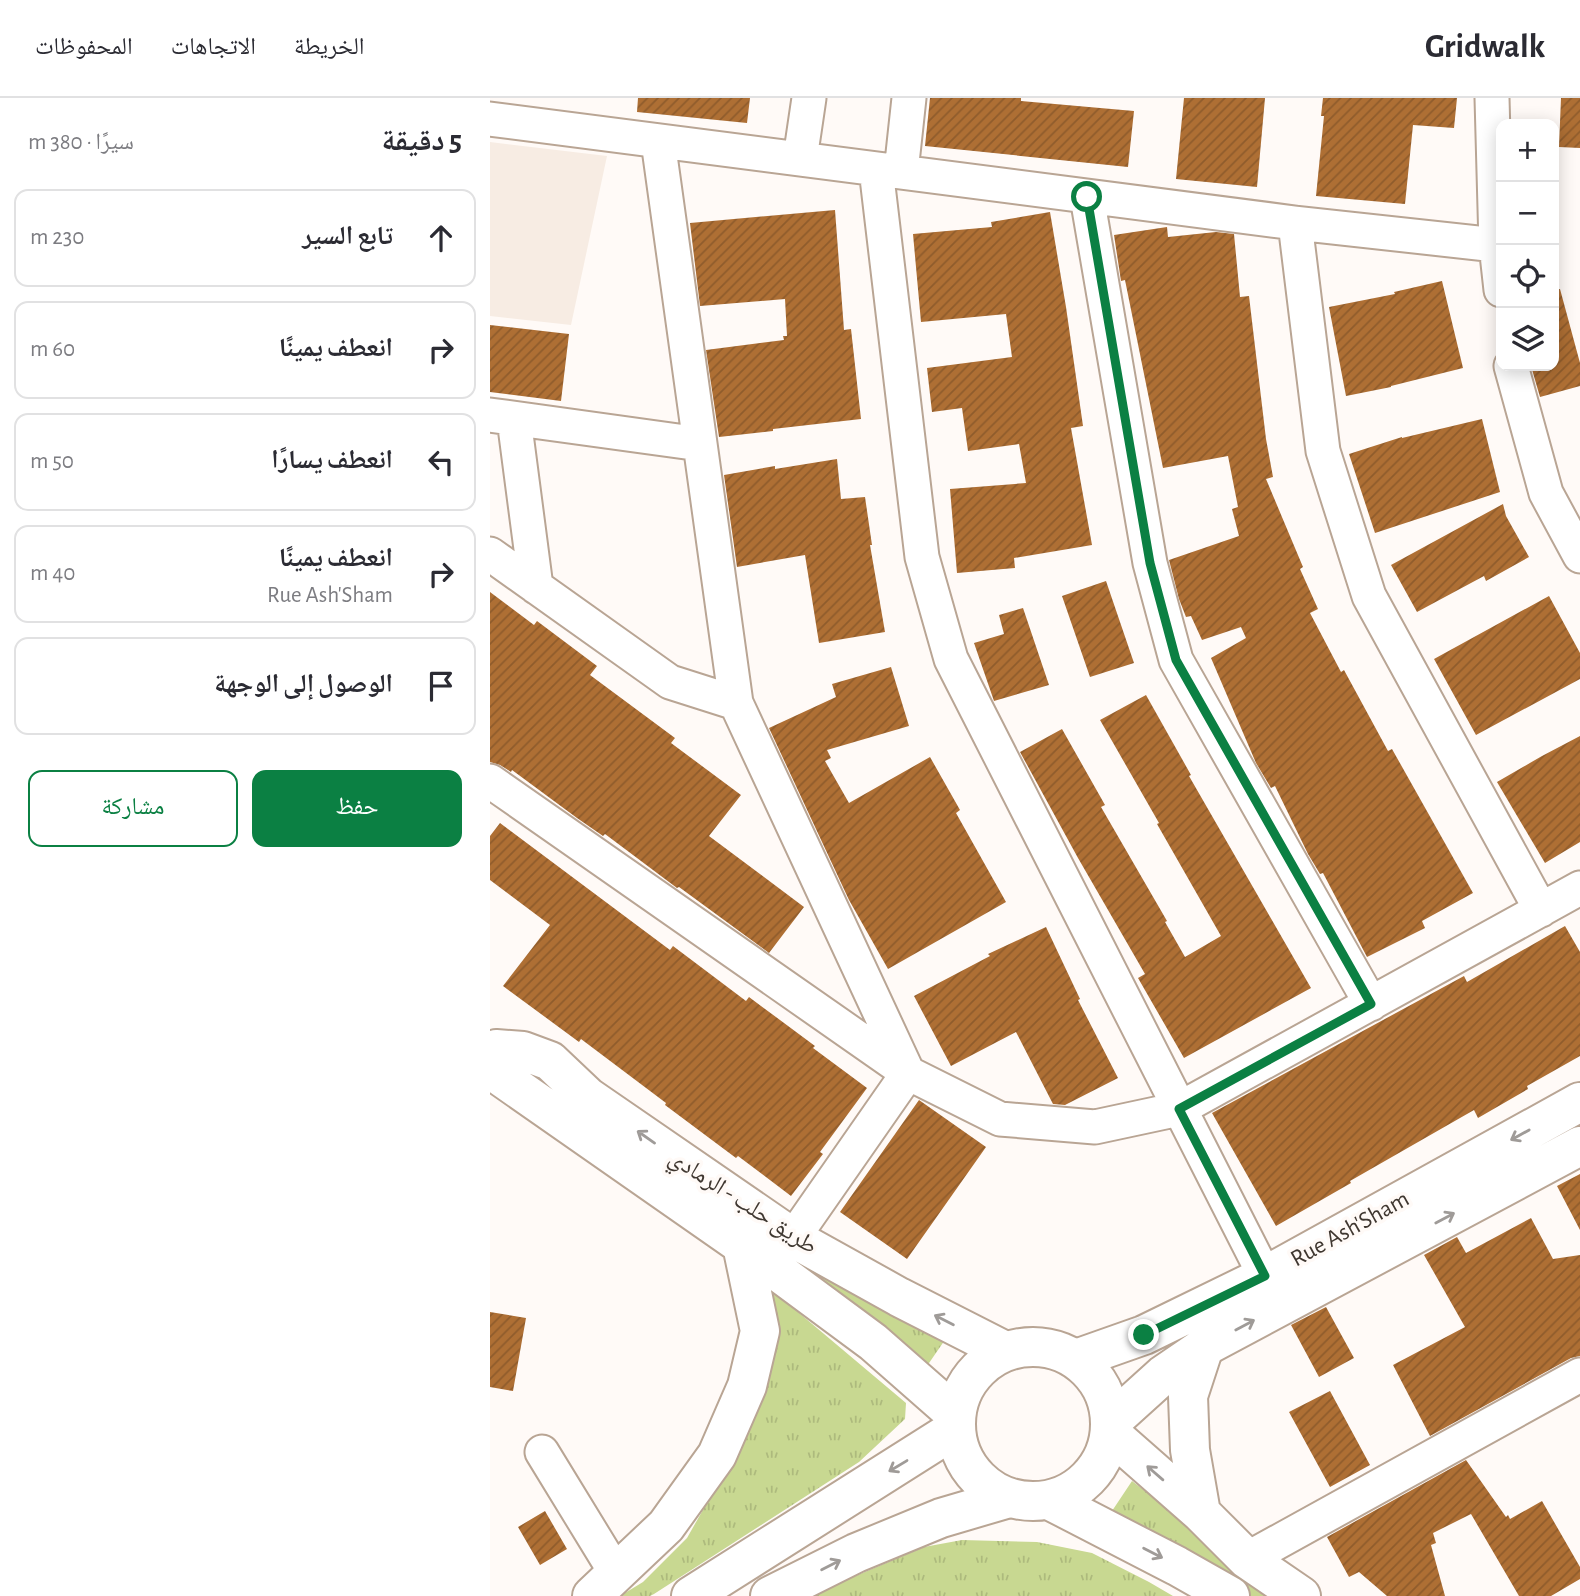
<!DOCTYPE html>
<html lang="ar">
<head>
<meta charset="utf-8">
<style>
	:root { --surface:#fff; --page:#f7f7f7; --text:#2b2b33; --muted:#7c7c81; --line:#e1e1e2; --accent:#0b8043 }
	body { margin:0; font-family:"Alegreya Sans","Noto Naskh Arabic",sans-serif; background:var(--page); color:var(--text); direction:rtl }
	.controls { position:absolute; right:21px; top:21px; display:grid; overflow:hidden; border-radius:14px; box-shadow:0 4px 18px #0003 }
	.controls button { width:63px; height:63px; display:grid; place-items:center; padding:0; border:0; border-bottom:2px solid var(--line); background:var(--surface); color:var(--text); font:35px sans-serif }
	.stop { position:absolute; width:21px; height:21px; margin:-16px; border:5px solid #0b8043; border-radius:50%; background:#fff }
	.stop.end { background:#0b8043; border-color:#fff; box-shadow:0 2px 7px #0008 }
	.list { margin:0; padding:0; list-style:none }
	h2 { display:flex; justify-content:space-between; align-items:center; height:91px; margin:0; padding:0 28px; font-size:30px }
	h2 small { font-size:23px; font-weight:400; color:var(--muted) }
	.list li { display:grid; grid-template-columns:46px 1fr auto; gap:21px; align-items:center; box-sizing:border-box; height:98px; margin:0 14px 14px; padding:0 14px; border:2px solid var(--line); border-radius:14px }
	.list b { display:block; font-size:26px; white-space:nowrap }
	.list p { margin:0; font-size:23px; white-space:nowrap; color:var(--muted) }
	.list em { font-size:23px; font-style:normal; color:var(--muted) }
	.actions { display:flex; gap:14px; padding:21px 28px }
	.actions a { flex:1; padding:16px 0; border:2px solid var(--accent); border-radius:14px; text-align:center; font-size:24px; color:var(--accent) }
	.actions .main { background:var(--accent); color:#fff }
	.icon { flex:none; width:38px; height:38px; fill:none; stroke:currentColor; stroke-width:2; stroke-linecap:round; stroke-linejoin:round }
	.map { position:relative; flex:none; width:1090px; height:1498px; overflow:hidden; direction:ltr }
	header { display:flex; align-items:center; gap:42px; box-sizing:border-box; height:98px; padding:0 35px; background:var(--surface); border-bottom:2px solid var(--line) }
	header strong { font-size:33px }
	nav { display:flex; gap:38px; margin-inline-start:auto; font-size:24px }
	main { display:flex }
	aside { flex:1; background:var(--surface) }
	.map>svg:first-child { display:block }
</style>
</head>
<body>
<header>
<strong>Gridwalk</strong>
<nav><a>الخريطة</a><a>الاتجاهات</a><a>المحفوظات</a></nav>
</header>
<main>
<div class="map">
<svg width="1090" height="1498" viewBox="0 0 1090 1498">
	<defs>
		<pattern id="grass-tufts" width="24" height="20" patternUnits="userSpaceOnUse" patternTransform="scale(1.75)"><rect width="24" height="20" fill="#c8d891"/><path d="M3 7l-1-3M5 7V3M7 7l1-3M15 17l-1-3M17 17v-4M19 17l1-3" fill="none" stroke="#adba7d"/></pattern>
		<pattern id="building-hatch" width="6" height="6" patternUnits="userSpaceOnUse" patternTransform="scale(1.75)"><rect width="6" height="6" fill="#ae6f34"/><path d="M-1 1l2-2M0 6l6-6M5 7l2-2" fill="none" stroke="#8f5c2c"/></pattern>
	</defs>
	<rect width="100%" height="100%" fill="#fffaf7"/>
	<path fill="#f7ece3" d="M0,44L117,58L81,227L0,218Z"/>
	<path fill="url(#grass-tufts)" d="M47,976L459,1236L437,1268L44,984Z
		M271,1183L416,1305L415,1321L369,1364L164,1496L160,1498H130L153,1484L197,1440L235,1373Z
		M642,1383L737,1456L796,1498H761L622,1413Z
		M472,1442L547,1444L602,1455L659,1484L683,1498H318L434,1449Z"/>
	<path fill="url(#building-hatch)" d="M148,0H260L257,25L147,14Z
		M440,0H531V3L644,13L638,69L435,48Z
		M694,0H775L767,89L686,81Z
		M833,0H967L964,30L923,27L915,106L826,98L834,18H831Z
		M1071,0H1090V50L1069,49Z
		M345,112L354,232L361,231L371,321L283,331V333L229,339L216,252L294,242L293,238H297L295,201L210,208L200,125Z
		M560,114L576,209L593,328L581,330L602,447L524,460L525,470L467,475L460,391L536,385L529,346L478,353L472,310L442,314L437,270L522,259L516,216L431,224L423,136L502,129L501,124Z
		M677,129L678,139L726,134L744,136L750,199L759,198L776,341L783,379L776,381L813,469L810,471L828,511L820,515L851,574L854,572L898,653L902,651L983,795L932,823L935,830L877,859L833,775L830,776L818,756L785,688L781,690L766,665L721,560L756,540L751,529L712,542L701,518L696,519L689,501L679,462L749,438L742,411L748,409L738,358L673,370L635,182L631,183L624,137Z
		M952,183L973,270L901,288V289L856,298L839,209L905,196L904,194Z
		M1070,191L1090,265V288L1050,299L1041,268H1064V192Z
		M0,227L79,236L71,303L0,294Z
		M992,321L1010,394L885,435L859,356L912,339V340Z
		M347,361L351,401L375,399L382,447H380L395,534L329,545L315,457L247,469L234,377L285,368V371Z
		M1013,406L1016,418L1039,459L996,483L994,478L927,514L901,467Z
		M616,483L644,565L600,579L572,498Z
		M0,494L44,527L47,523L107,568L100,577L185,640L181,645L251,697L219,738L314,809L279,855L189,789L187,790L115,736L113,738L87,720L22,672L21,674L10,667L0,664Z
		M1059,498L1090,555V581L986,637L944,561Z
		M533,510L559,587L504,603L484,545L514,536L509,517Z
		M401,569L419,628L337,652L341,660L335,663L359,705L440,659L470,712L466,715L516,804L398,871L359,802L279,630L346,599L342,586Z
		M656,597L701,677L699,678L821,890L694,960L648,880L655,876L588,760L530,654L572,631L615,707L611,709L677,823L675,824L695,859L731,838L667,726L669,725L610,622Z
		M1090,638V744L1055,765L1007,684L1052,658Z
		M10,725L180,852L183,848L256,903L259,899L325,948L323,950L377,990L330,1054L333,1056L301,1098L248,1058L246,1060L175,1007L176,1005L91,941L89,944L13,888L60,827L0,782V738Z
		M1075,828L1090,854V958L1037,988L1038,991L988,1020L984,1012L860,1083L861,1085L786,1128L722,1015L974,878L977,884Z
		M556,829L590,901L588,902L628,980L575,1007L563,1006L526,934L461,968L424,898L500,858L498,856Z
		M429,1002L496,1049L417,1161L350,1114Z
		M1090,1076V1132L1067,1088Z
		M1041,1120L1063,1161L1090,1157V1258L1081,1260L940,1338L903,1267L975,1229L934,1157L967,1139L976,1155Z
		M836,1209L864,1260L829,1279L801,1227Z
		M0,1214L36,1220L23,1293L0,1289Z
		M840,1293L880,1367L840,1389L799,1314Z
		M976,1362L1016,1419L1018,1417L1020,1421L1052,1403L1090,1469V1481L1061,1498H1029L981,1416L943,1435L946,1445L941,1447L955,1498H897L869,1474L859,1479L837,1439Z
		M55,1413L77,1451L50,1467L28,1429Z"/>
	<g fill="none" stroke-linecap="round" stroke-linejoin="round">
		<g stroke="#b9a594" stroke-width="37">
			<path id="minor" d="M1002,0L1006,147L1011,192
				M0,21L805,125L1006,147
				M168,43L246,605L418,975L303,1140
				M310,61L319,0
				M386,71L432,459L461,561L775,1178
				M411,74L419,0
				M597,99L660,465L686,562L881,906
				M805,125L833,353L879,498L1051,812
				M1021,268L1056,395L1090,458
				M0,317L210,346
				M24,321L46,489
				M0,456L180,584L246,605
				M0,683L418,975L510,1021L605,1029L689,1011L1090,790
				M52,1354L126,1475
				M757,1461L1090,1277"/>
		</g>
		<g stroke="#b9a594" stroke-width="42">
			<path id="major" d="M586,1261L654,1237L775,1178L1090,1004
				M621,1324L673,1277L714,1249L1090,1048
				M201,1498L465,1331
				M280,1498L366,1455L451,1420L519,1400"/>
		</g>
		<g stroke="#b9a594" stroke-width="42">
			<path id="highway" d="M0,953L6,951L33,953L60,963L98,999L303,1140L409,1199L515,1253
				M0,971L252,1147L383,1244L465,1316
				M466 1326a77 77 0 1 1 154 0a77 77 0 1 1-154 0Z
				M620,1335L711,1415L757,1461L811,1498
				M559,1402L687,1468L740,1498
				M711,1415L700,1352L698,1298L714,1249
				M102,1498L176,1428L227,1357L257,1288L270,1233L252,1147"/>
		</g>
		<use href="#minor" stroke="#fff" stroke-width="33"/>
		<use href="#major" stroke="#fff" stroke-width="38"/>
		<use href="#highway" stroke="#fff" stroke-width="38"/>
	</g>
	<defs><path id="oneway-shaft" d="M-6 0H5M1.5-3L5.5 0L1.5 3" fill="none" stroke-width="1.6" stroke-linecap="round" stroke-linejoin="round" transform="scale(1.75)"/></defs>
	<g stroke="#9f9b98">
		<use href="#oneway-shaft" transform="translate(1030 1037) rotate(151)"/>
		<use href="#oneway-shaft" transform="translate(156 1039) rotate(-145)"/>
		<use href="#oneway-shaft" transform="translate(955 1120) rotate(-28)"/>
		<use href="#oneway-shaft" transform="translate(454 1222) rotate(-153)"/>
		<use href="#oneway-shaft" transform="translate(755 1227) rotate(-28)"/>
		<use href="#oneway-shaft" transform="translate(408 1368) rotate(149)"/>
		<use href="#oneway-shaft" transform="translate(665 1375) rotate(-139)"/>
		<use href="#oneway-shaft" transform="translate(663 1455) rotate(27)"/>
		<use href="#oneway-shaft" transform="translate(341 1467) rotate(-27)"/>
	</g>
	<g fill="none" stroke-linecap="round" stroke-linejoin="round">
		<path stroke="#0b8043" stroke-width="9" d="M597,99L660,465L686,562L881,906L689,1011L775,1178L654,1237"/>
	</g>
	<g text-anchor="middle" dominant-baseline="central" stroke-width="7" stroke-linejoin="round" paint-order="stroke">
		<g font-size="24" fill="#3f3730" stroke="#fffaf7">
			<text transform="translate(253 1104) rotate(33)">طريق حلب - الرمادي</text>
			<text transform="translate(860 1131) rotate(-29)">Rue Ash'Sham</text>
		</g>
	</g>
</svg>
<div class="controls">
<button>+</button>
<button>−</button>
<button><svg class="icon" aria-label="locate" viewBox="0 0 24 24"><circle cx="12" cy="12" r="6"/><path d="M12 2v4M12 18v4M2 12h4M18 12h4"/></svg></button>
<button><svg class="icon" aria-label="layers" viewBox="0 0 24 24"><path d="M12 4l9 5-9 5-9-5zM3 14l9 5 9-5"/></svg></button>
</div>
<div class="stop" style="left:597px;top:99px"></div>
<div class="stop end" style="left:654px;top:1237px"></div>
</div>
<aside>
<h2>5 دقيقة<small>سيرًا · 380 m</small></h2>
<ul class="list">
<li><svg class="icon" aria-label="ahead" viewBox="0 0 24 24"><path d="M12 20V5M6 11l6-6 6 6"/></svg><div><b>تابع السير</b></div><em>230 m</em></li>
<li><svg class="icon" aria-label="right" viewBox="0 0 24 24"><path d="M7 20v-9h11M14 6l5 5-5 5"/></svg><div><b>انعطف يمينًا</b></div><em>60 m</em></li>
<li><svg class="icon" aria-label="left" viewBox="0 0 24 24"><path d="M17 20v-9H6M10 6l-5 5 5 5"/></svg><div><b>انعطف يسارًا</b></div><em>50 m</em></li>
<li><svg class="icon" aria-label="right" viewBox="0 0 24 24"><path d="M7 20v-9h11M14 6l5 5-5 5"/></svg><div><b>انعطف يمينًا</b><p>Rue Ash'Sham</p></div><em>40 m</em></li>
<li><svg class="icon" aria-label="arrive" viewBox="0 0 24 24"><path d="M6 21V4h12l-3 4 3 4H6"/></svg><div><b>الوصول إلى الوجهة</b></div></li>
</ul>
<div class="actions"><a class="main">حفظ</a><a>مشاركة</a></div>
</aside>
</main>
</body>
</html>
